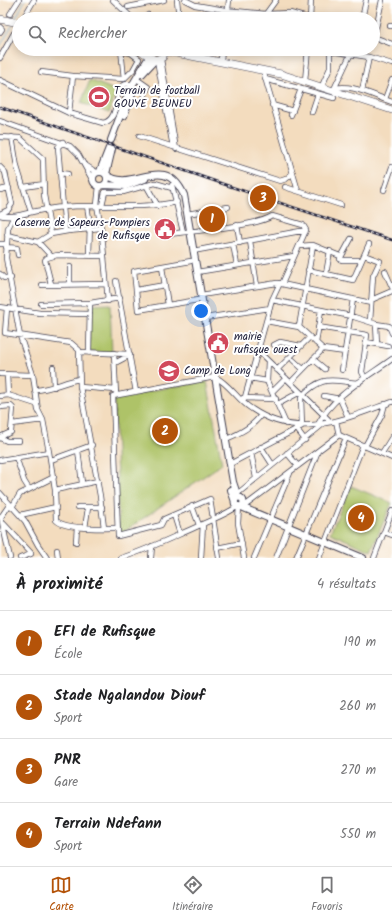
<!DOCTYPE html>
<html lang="fr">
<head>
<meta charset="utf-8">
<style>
	:root { --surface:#fff; --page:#f6f6f6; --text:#202124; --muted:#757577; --line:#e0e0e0; --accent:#b45309 }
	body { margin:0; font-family:Kalam,sans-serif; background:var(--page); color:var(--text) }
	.you { position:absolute; left:201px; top:311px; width:14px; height:14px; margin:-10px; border:3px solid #fff; border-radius:50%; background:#1a73e8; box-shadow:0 0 0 6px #1a73e833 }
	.badge { display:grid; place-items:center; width:26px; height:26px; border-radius:50%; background:var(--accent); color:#fff; font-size:13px; font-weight:700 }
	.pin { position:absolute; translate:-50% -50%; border:2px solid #fff; box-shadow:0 1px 4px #0006 }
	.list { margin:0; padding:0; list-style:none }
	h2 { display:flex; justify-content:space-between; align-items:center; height:52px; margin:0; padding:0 16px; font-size:17px }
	h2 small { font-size:13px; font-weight:400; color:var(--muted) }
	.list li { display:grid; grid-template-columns:26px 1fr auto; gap:12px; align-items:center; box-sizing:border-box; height:64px; padding:0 16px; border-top:1px solid var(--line) }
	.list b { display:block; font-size:15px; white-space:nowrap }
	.list p { margin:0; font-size:13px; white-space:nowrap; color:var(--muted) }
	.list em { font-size:13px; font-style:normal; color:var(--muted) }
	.icon { flex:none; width:22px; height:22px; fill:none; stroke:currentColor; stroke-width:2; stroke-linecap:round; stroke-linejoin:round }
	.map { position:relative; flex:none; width:392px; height:558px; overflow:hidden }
	.search { position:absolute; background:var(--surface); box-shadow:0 2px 10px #0003; left:12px; right:12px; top:12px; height:44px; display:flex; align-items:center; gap:10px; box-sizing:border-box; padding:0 14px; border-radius:22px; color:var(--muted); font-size:15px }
	.sheet { height:308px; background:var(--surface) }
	nav { display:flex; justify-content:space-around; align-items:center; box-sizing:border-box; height:56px; border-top:1px solid var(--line); background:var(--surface); font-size:11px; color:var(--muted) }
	nav a { display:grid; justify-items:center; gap:2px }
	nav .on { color:var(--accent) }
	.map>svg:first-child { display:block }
</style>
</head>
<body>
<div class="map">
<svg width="392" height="558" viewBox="0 0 392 558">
	<rect width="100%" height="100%" fill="#fff"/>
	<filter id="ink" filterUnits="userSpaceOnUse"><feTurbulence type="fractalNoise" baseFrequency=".025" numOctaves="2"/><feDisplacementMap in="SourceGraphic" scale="8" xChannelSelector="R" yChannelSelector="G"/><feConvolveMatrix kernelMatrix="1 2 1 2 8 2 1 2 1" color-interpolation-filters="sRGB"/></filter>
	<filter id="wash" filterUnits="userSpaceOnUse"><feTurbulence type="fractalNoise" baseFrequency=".012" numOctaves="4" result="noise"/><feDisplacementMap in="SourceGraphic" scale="16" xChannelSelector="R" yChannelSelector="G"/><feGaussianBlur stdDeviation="0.9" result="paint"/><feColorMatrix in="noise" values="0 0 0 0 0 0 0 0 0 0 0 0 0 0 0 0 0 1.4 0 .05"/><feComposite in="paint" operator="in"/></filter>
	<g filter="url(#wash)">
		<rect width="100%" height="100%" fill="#f3dcbe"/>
		<path fill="#aec368" stroke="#687252" d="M90,80L117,91L109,113L81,103Z
			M110,304L112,353L89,352L90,305Z
			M207,381L222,464L119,535L114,397Z
			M351,486L392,503L371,551L330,533Z"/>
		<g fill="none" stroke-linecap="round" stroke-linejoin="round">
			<path stroke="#5eabd7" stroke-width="1" d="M15,19L25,0
				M0,46L12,26
				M0,140L4,139"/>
		</g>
	</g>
	<g filter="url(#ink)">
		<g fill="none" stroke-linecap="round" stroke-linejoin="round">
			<path stroke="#c9b7a4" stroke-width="6" stroke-dasharray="6 3" stroke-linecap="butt" d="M112,149L115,140"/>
			<g stroke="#413e4f" stroke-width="6">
				<path id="minor" d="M113,0L133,19
					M177,0L179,19
					M185,0L195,5L225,10L266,14L290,13L311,19
					M382,0L374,37L392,44
					M128,7L164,0
					M10,14L19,0
					M23,19L34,0
					M143,19L148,15
					M218,19L225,10
					M227,19L229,0
					M262,19L276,0
					M310,19L311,0
					M362,19L366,0
					M390,26H392
					M0,27L2,29L0,32
					M121,49L124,79
					M330,49V51L369,57L392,64
					M187,55L193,49
					M0,58L14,33L19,31
					M161,59L176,149
					M157,60L173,147
					M221,61L222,49
					M41,72L73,76L124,79L133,70L139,59L131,53L115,49
					M264,74L298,191
					M265,79L334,98
					M0,80L69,113L103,123C120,120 114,92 123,85C125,84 129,84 132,84
					M138,80L148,87L144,98V103
					M305,81L308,49
					M322,86L330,68V51
					M335,87L353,49
					M330,90C348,81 374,96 392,102
					M362,91L369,57
					M385,99L392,80
					M272,105L293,111
					M312,112L318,94
					M69,113L73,76
					M291,115L301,89
					M0,121L70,146L78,154L93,181
					M139,136L280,181L286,179L293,173
					M0,137L20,138L43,159L44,195L51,234L38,242
					M12,137L17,167L31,212
					M63,142L58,147L65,231
					M85,165L96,172
					M0,167L5,172L12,204L8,210L0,214
					M60,173L68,174
					M146,185L158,206
					M172,185L183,232
					M99,186L97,205L102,234L108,301
					M24,187L44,184
					M285,187L341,205
					M0,190L9,188
					M384,190L392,167
					M102,205L105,192H123L155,183L172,188
					M87,206L90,224L89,255
					M187,214L228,207
					M0,215C14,219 28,212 42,210C87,201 133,211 177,202
					M14,216L8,228L6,258L20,336L33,375L38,410L43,420L49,452L55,490L56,520C64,530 105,528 117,528
					M237,225L240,243
					M51,234L68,231L101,228
					M7,235L38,242L51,256
					M163,235C187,231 256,227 272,216L303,225L306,230L282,284
					M351,239L340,259L342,260H361
					M250,241L257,286
					M0,244H6
					M233,244L237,265
					M300,246L313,245L340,256
					M6,247L17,248L18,255
					M193,251L306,230
					M364,255L380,261L373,276L370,322
					M191,261L134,271L138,310L198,300
					M162,267L168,305
					M308,270L353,280L369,244
					M385,271L392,287
					M197,272L294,256
					M0,274L4,278H11
					M326,274L330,251
					M116,281L136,392
					M51,284L45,260L47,258L57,255L103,256
					M42,285L106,284
					M70,285V267
					M136,290L165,285
					M201,295L277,283L371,303
					M272,300L351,316L376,324L389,326L392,333
					M371,300L392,291
					M41,304L90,303L120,298
					M0,307L40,313L90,314
					M7,308L5,333L71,343L79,350L80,387L100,496L104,528
					M205,318L270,308
					M266,321L299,327L323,349L345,352
					M376,324L377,344
					M299,327L313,245
					M318,327L367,335L362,372L365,378
					M366,342L388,346
					M316,343L321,310
					M274,345L280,342L301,346
					M257,350L331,422
					M79,352L129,354
					M89,353L90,303
					M114,353L116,395
					M313,359L325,369
					M293,360L303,369
					M268,361L267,381L286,424
					M115,363L130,355
					M53,367L54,387
					M277,370L310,337
					M342,370L353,299
					M0,374L33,375
					M7,374L8,395
					M250,378L267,381
					M291,382L323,349
					M80,387L116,390
					M36,390C51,389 64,382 79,379
					M272,392L286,378
					M0,396L8,395L36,404
					M324,396L340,399L348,417
					M245,397L272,300L280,283
					M243,398L276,399
					M278,404L300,392
					M0,407L11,406L13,408L11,432L0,437
					M336,421L339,435
					M12,424L43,420
					M317,426C332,396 366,378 392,359
					M296,428L305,440
					M339,435L392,458
					M0,438L7,441H19
					M226,439C239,434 253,426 261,415
					M365,446L382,415L385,404
					M261,447L272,464
					M78,450L82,483
					M251,453L256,478
					M287,453L298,466
					M382,453L392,437
					M16,457L24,481L29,489
					M0,460L49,452
					M51,460L92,445
					M230,464L302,426L301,397C323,374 331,381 359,383
					M55,490L98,481
					M0,493L25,521L38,545L47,558
					M237,494L322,425
					M10,504L1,517L10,558
					M246,505L339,435
					M192,506L199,525
					M239,506L238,523L244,558
					M12,507L20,494L54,477
					M78,507H102
					M20,515L56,507
					M174,515L180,534
					M4,524L31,553V554L20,558
					M85,528L88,508
					M384,532L392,535
					M76,542L77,527
					M217,548L242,543
					M57,550L58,558
					M121,558C147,550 171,538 196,527C210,520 226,515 238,506
					M151,558L152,546
					M201,558L203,524
					M219,558L210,499L164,519L161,525L118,536L113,396L215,377C230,384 238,401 252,409C299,441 344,419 392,402
					M254,558L290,473
					M276,558L318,451
					M296,558L346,438
					M319,558L363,445
					M374,558L392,511"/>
			</g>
			<g stroke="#413e4f" stroke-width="8">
				<path id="major" d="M142,74L155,60
					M124,116L133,91
					M111,140L130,89L149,57
					M100,171L109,148
					M93 179a7 7 0 1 1 14 0a7 7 0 1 1-14 0Z
					M106,174L112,149
					M107,175C132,194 164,151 184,195L233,482L238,497
					M104,185L126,186L145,179
					M231,490L235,502
					M234.5 502a4.5 4.5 0 1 1 9 0a4.5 4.5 0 1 1-9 0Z
					M239,506L363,558"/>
			</g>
			<g stroke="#413e4f" stroke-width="8">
				<path id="highway" d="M0,19L19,23
					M138,49L155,60L163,57L164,49L171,52L281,74L392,110"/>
			</g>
			<use href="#minor" stroke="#fff" stroke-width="4.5"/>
			<use href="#major" stroke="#fff" stroke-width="6"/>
			<use href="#highway" stroke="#fff" stroke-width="7"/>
			<g stroke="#22223b" stroke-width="2.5">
				<path id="rail" d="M0,107L229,186L392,240"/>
			</g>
			<use href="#rail" stroke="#fff" stroke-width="1" stroke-dasharray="3" stroke-linecap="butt"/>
		</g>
	</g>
	<defs>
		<g id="stadium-disc" transform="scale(1.15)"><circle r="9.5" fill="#d1495b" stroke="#fff"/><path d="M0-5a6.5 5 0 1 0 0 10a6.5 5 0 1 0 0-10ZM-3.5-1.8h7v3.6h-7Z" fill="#fff"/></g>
		<g id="civic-disc" transform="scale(1.15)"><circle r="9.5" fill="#d1495b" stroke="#fff"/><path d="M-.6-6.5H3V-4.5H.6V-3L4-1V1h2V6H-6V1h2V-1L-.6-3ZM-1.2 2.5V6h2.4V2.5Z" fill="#fff"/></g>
		<g id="school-disc" transform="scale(1.15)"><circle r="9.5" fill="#d1495b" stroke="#fff"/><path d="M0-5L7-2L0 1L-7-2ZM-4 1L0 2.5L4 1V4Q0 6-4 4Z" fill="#fff"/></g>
	</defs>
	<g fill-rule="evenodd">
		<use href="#stadium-disc" x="99" y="97"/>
		<use href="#civic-disc" x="165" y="229"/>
		<use href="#civic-disc" x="218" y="343"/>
		<use href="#school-disc" x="169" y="371"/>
	</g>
	<g text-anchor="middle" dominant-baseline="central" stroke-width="4" stroke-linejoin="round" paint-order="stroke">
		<g font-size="11" fill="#22223b" stroke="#fff" text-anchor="start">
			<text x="114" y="91">Terrain de football<tspan x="114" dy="13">GOUYE BEUNEU</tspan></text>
			<text x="150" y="223" text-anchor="end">Caserne de Sapeurs-Pompiers<tspan x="150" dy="13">de Rufisque</tspan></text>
			<text x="234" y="337">mairie<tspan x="234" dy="13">rufisque ouest</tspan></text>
			<text x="184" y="371">Camp de Long</text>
		</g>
	</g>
</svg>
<div class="you"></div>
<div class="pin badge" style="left:212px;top:219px">1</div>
<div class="pin badge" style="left:165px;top:431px">2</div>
<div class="pin badge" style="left:263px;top:198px">3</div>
<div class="pin badge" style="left:361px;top:518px">4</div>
<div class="search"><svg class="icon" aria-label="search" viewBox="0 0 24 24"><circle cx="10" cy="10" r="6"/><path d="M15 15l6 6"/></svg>Rechercher</div>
</div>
<section class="sheet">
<h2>À proximité<small>4 résultats</small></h2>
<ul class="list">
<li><span class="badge">1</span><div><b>EFI de Rufisque</b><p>École</p></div><em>190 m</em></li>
<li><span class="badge">2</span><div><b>Stade Ngalandou Diouf</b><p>Sport</p></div><em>260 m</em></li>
<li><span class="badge">3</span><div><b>PNR</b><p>Gare</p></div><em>270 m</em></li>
<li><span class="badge">4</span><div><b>Terrain Ndefann</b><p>Sport</p></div><em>550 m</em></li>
</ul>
</section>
<nav>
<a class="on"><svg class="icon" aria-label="map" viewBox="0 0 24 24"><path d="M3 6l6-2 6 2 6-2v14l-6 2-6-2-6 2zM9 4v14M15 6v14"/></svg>Carte</a>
<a><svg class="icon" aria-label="directions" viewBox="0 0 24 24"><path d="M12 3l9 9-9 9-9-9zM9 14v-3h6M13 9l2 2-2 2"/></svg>Itinéraire</a>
<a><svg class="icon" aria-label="saved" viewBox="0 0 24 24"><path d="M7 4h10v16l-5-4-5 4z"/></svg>Favoris</a>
</nav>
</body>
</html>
